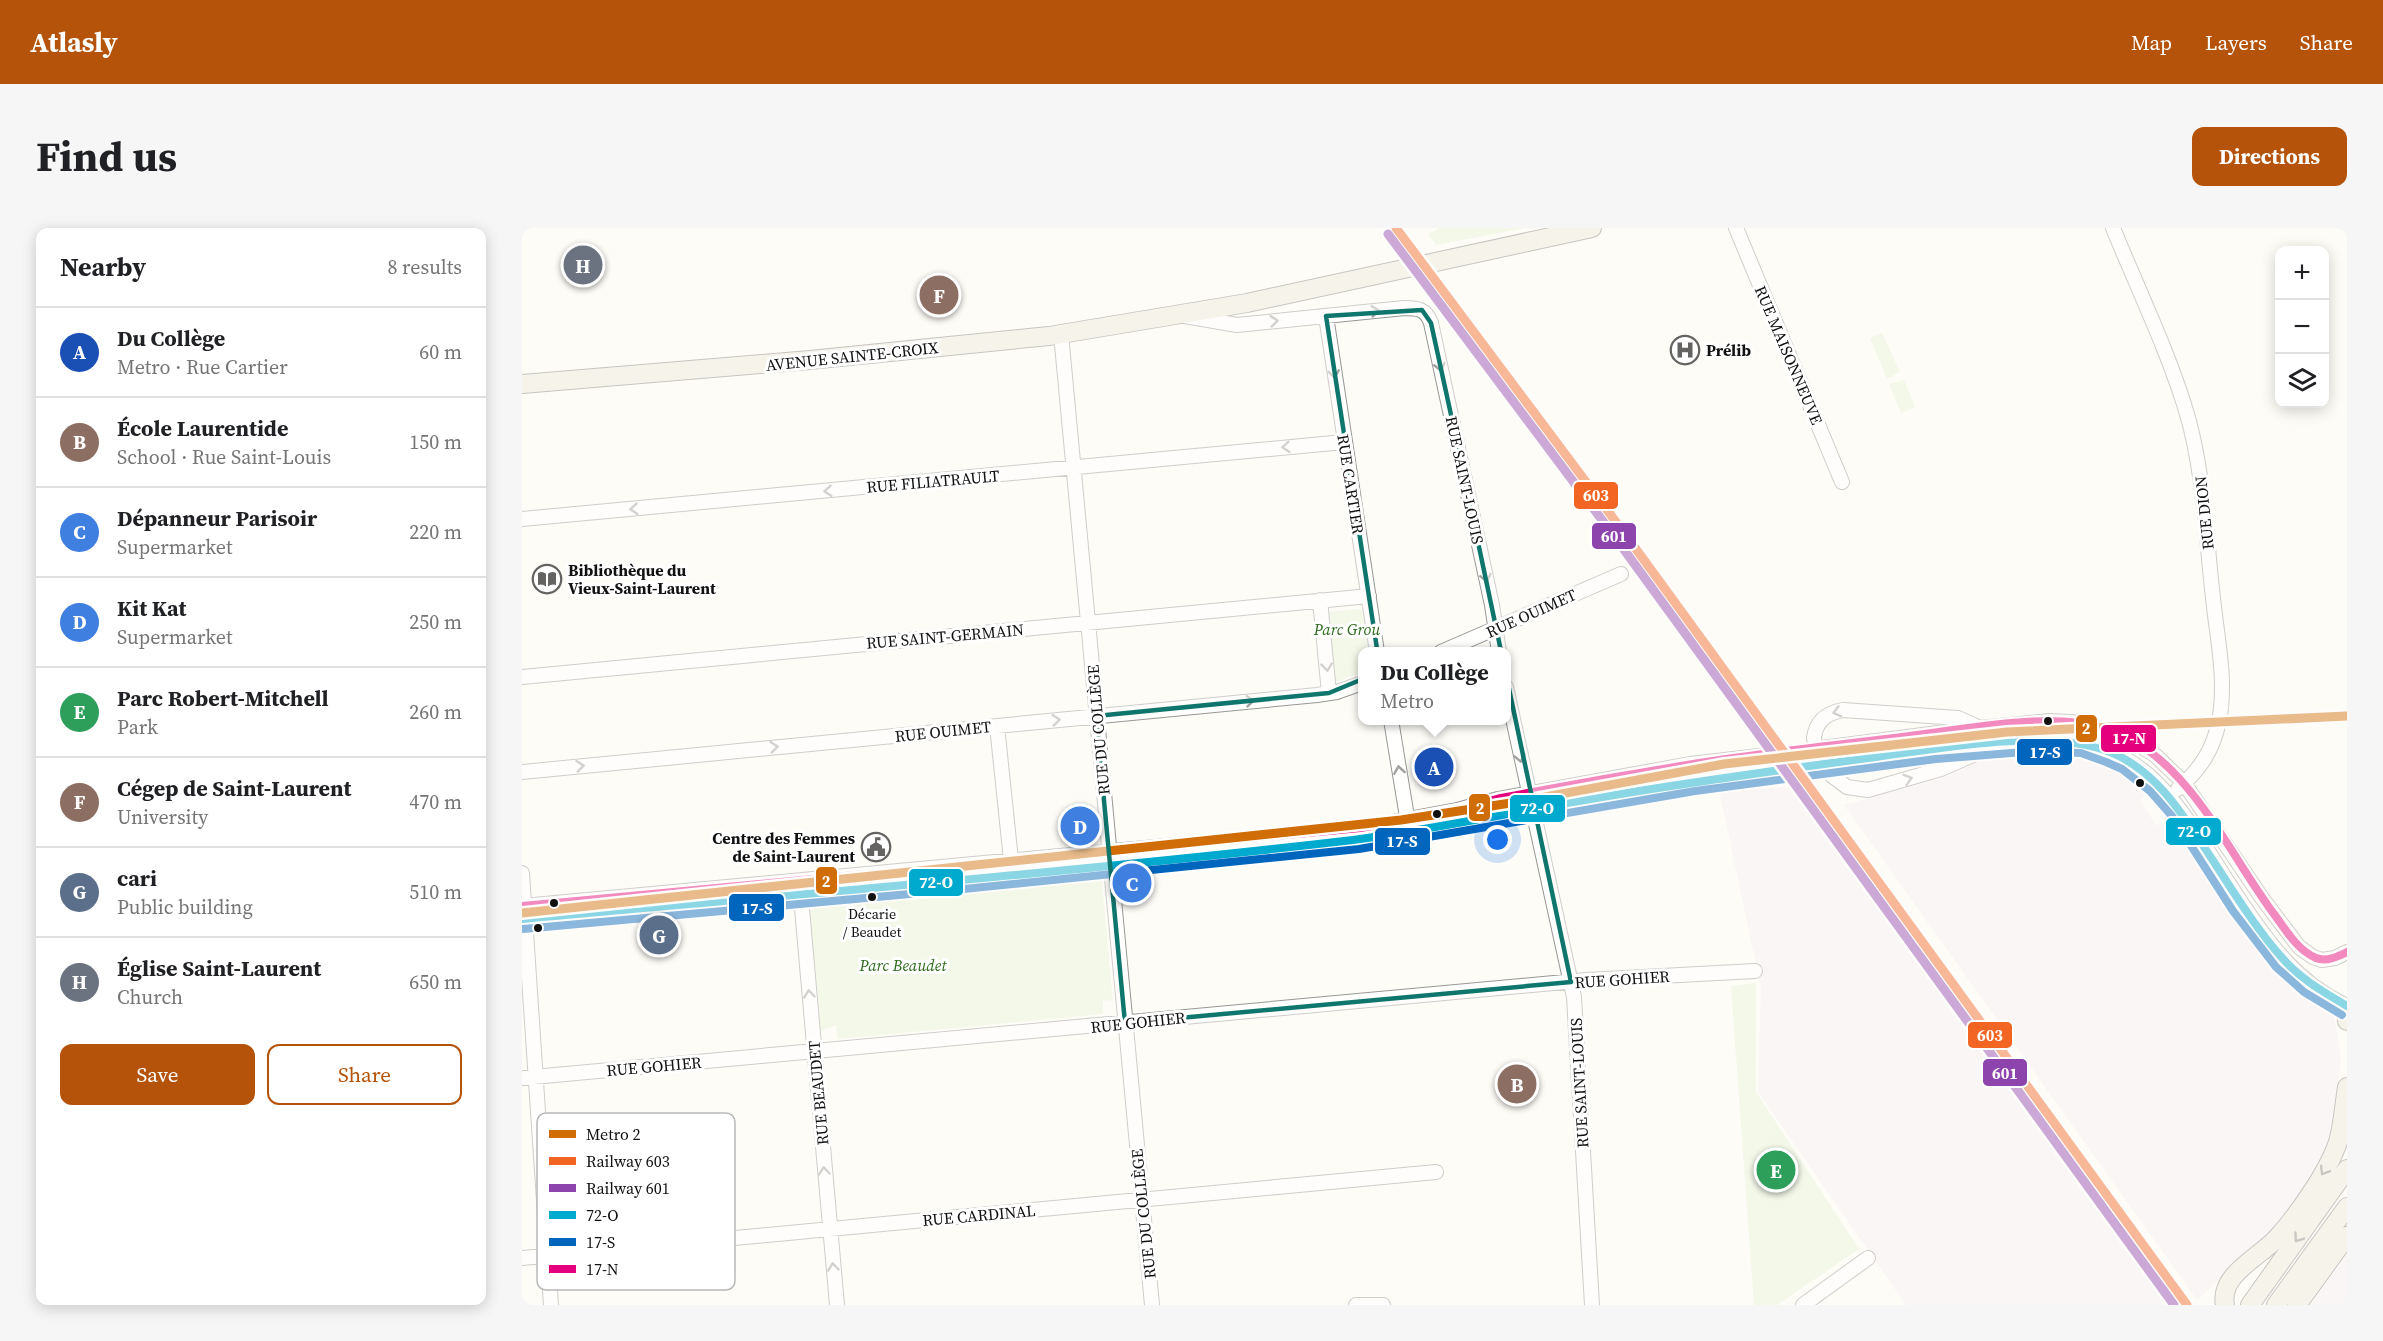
<!DOCTYPE html>
<html lang="en">
<head>
<meta charset="utf-8">
<style>
	:root { --surface:#fff; --page:#f6f6f6; --text:#202124; --muted:#757577; --line:#e0e0e0; --accent:#b45309 }
	body { margin:0; font-family:"Source Serif 4",serif; background:var(--page); color:var(--text) }
	.controls { position:absolute; right:18px; top:18px; display:grid; overflow:hidden; border-radius:12px; box-shadow:0 3px 15px #0003 }
	.controls button { width:54px; height:54px; display:grid; place-items:center; padding:0; border:0; border-bottom:2px solid var(--line); background:var(--surface); color:var(--text); font:30px sans-serif }
	.you { position:absolute; left:976px; top:612px; width:21px; height:21px; margin:-15px; border:4px solid #fff; border-radius:50%; background:#1a73e8; box-shadow:0 0 0 9px #1a73e833 }
	.badge { display:grid; place-items:center; width:39px; height:39px; border-radius:50%; background:var(--accent); color:#fff; font-size:20px; font-weight:700 }
	.pin { position:absolute; translate:-50% -50%; border:3px solid #fff; box-shadow:0 2px 6px #0006 }
	.popup { position:absolute; left:836px; top:419px; width:153px; height:78px; box-sizing:border-box; display:grid; place-content:center; border-radius:12px; background:var(--surface); filter:drop-shadow(0 2px 4px #0005); font-size:20px; white-space:nowrap; color:var(--muted) }
	.popup b { font-size:22px; color:var(--text) }
	.popup::after { content:''; position:absolute; left:50%; top:100%; margin-left:-12px; border:12px solid transparent; border-top-color:var(--surface) }
	.list { margin:0; padding:0; list-style:none }
	h2 { display:flex; justify-content:space-between; align-items:center; height:78px; margin:0; padding:0 24px; font-size:26px }
	h2 small { font-size:20px; font-weight:400; color:var(--muted) }
	.list li { display:grid; grid-template-columns:39px 1fr auto; gap:18px; align-items:center; box-sizing:border-box; height:90px; padding:0 24px; border-top:2px solid var(--line) }
	.list b { display:block; font-size:22px; white-space:nowrap }
	.list p { margin:0; font-size:20px; white-space:nowrap; color:var(--muted) }
	.list em { font-size:20px; font-style:normal; color:var(--muted) }
	.actions { display:flex; gap:12px; padding:18px 24px }
	.actions a { flex:1; padding:14px 0; border:2px solid var(--accent); border-radius:12px; text-align:center; font-size:21px; color:var(--accent) }
	.actions .main { background:var(--accent); color:#fff }
	.icon { flex:none; width:33px; height:33px; fill:none; stroke:currentColor; stroke-width:2; stroke-linecap:round; stroke-linejoin:round }
	.map { position:relative; flex:none; width:1825px; height:1077px; overflow:hidden; border-radius:12px }
	header { display:flex; align-items:center; gap:36px; box-sizing:border-box; height:84px; padding:0 30px; background:var(--accent); color:#fff }
	header strong { font-size:28px }
	nav { display:flex; gap:33px; margin-inline-start:auto; font-size:21px }
	.intro { display:flex; align-items:center; justify-content:space-between; box-sizing:border-box; height:144px; padding:0 36px }
	h1 { margin:0; font-size:42px }
	.button { padding:15px 27px; border-radius:12px; background:var(--accent); color:#fff; font-size:21px; font-weight:700 }
	main { display:flex; gap:36px; padding:0 36px }
	aside { flex:1; background:var(--surface); border-radius:12px; box-shadow:0 3px 15px #0003 }
	.map>svg:first-child { display:block }
</style>
</head>
<body>
<header>
<strong>Atlasly</strong>
<nav><a>Map</a><a>Layers</a><a>Share</a></nav>
</header>
<div class="intro"><h1>Find us</h1><a class="button">Directions</a></div>
<main>
<aside>
<h2>Nearby<small>8 results</small></h2>
<ul class="list">
<li><span class="badge" style="background:#1a4fb4">A</span><div><b>Du Collège</b><p>Metro · Rue Cartier</p></div><em>60 m</em></li>
<li><span class="badge" style="background:#8d6e63">B</span><div><b>École Laurentide</b><p>School · Rue Saint-Louis</p></div><em>150 m</em></li>
<li><span class="badge" style="background:#3f7fe0">C</span><div><b>Dépanneur Parisoir</b><p>Supermarket</p></div><em>220 m</em></li>
<li><span class="badge" style="background:#3f7fe0">D</span><div><b>Kit Kat</b><p>Supermarket</p></div><em>250 m</em></li>
<li><span class="badge" style="background:#2e9e5b">E</span><div><b>Parc Robert-Mitchell</b><p>Park</p></div><em>260 m</em></li>
<li><span class="badge" style="background:#8d6e63">F</span><div><b>Cégep de Saint-Laurent</b><p>University</p></div><em>470 m</em></li>
<li><span class="badge" style="background:#5c6f8a">G</span><div><b>cari</b><p>Public building</p></div><em>510 m</em></li>
<li><span class="badge" style="background:#6b7280">H</span><div><b>Église Saint-Laurent</b><p>Church</p></div><em>650 m</em></li>
</ul>
<div class="actions"><a class="main">Save</a><a>Share</a></div>
</aside>
<div class="map">
<svg width="1825" height="1077" viewBox="0 0 1825 1077">
	<rect width="100%" height="100%" fill="#fdfcf7"/>
	<path fill="#f5f0f3" d="M1528,526L1560,528L1601,546L1623,566L1618,573L1634,597L1647,596L1735,723L1753,745L1790,775L1812,787L1819,831L1812,882L1805,916L1773,974L1746,1008L1675,1072L1322,577L1421,550L1455,534L1487,529Z
		M1277,559L1645,1077H1384L1236,864L1239,760L1197,562Z
		M1825,1027V1077H1788Z"/>
	<path fill="#e7f3d7" d="M918,0H1003L914,17L906,6Z
		M1360,105L1378,144L1365,151L1348,110Z
		M1382,152L1393,179L1379,185L1367,156Z
		M838,381L840,382L847,423L840,424V444L811,455L805,384Z
		M575,652H580V657L591,773L581,772V786L316,811L314,797L299,803L288,683L292,682L293,678Z
		M1234,755V864L1337,1021L1255,1077H1232L1209,758Z"/>
	<g fill="none" stroke-linecap="round" stroke-linejoin="round">
		<path stroke="#dad9d4" stroke-width="14" stroke-dasharray="14 7" stroke-linecap="butt" d="M1246,527L1300,520
			M1257,542L1309,535"/>
		<g stroke="#979795" stroke-width="16">
			<path id="minor" d="M1214,0L1320,254
				M1591,0C1615,59 1647,125 1665,186C1682,245 1684,309 1691,370C1695,410 1705,453 1697,493C1691,523 1678,541 1656,561
				M663,88L715,97L882,80C896,80 904,81 909,95L970,377L977,424
				M804,88L855,424
				M539,106L630,1077
				M0,291L822,214
				M798,372L807,465
				M919,424L1099,346
				M0,449L847,368
				M984,459L1052,769L1070,1077
				M869,492L887,601
				M475,498L489,632
				M1292,510C1294,492 1305,485 1321,482L1436,490L1456,499
				M1300,520L1439,502L1527,493L1550,494L1591,504L1609,512L1633,527L1662,555L1740,670L1777,719L1791,729L1800,732L1813,730L1825,724
				M1309,535C1357,529 1405,522 1453,517C1489,514 1526,509 1562,515C1589,521 1617,536 1636,556C1668,589 1691,633 1717,671C1746,715 1776,756 1825,778
				M0,544L795,467L815,464L840,455
				M1309,547L1325,559L1346,562L1419,541L1451,527L1459,517
				M0,645L29,1077
				M278,658L315,1077
				M0,678L838,600L935,582L976,571L1168,536L1246,527
				M0,691L431,652L836,611L1011,582L1153,556L1257,542
				M0,850L1064,752L1233,743
				M0,1030L914,944
				M834,1077H861
				M1281,1077L1346,1030"/>
		</g>
		<g stroke="#858482" stroke-width="20">
			<path id="major" d="M0,156L288,132L527,108L725,75L1070,0
				M1825,781V793
				M1703,1077C1697,1047 1736,1030 1754,1011C1775,988 1806,944 1816,914C1821,896 1822,878 1825,859
				M1728,1077L1825,941
				M1754,1077L1825,979
				M1775,1077L1825,1008"/>
		</g>
		<use href="#minor" stroke="#fffffe" stroke-width="14"/>
		<use href="#major" stroke="#ede9dc" stroke-width="18"/>
		<g stroke="#979795" stroke-width="16" stroke-linecap="butt">
			<path id="minor-bridge" d="M1292,510L1295,527L1309,547"/>
		</g>
		<use href="#minor-bridge" stroke="#fffffe" stroke-width="14"/>
		<g stroke="#fff" stroke-width="12">
			<path id="bus-1" d="M0,691C277,666 555,644 831,612C908,602 986,585 1063,572C1160,555 1257,542 1354,529C1419,520 1527,500 1588,524C1635,543 1661,587 1688,628C1711,663 1734,701 1762,732C1780,752 1802,764 1825,778"/>
		</g>
		<g stroke="#fff" stroke-width="12">
			<path id="bus-2" d="M1,701L432,662L837,621L1173,563L1414,531L1502,524H1531L1559,525L1584,534L1600,541L1628,563L1650,588L1711,683L1754,739L1782,764L1820,787"/>
		</g>
		<g stroke="#fff" stroke-width="12">
			<path id="bus-3" d="M0,678L838,600C871,594 904,589 936,582C951,578 965,573 979,570C1041,558 1103,547 1165,537C1236,525 1309,518 1380,509C1436,502 1525,484 1579,499C1663,522 1704,622 1752,686C1764,702 1775,722 1794,730C1804,734 1815,729 1825,724"/>
		</g>
		<use href="#bus-1" stroke="#00a9ce" stroke-width="8"/>
		<use href="#bus-2" stroke="#0065bd" stroke-width="8"/>
		<use href="#bus-3" stroke="#e5007d" stroke-width="8"/>
		<g stroke="#fff" stroke-width="14">
			<path id="rail-1" d="M874,0L1103,306L1665,1077"/>
		</g>
		<g stroke="#fff" stroke-width="14">
			<path id="rail-2" d="M866,6L1095,312L1652,1077"/>
		</g>
		<use href="#rail-1" stroke="#f26522" stroke-width="9"/>
		<use href="#rail-2" stroke="#8e44ad" stroke-width="9"/>
		<g stroke="#fff" stroke-width="14">
			<path id="metro-1" d="M0,685L879,592L995,574L1202,536L1485,504L1825,488"/>
		</g>
		<use href="#metro-1" stroke="#d06d07" stroke-width="9"/>
	</g>
	<defs><path id="oneway-chevron" d="M-2-3.5L2.5 0L-2 3.5" fill="none" stroke-width="1.6" stroke-linecap="round" stroke-linejoin="round" transform="scale(1.5)"/></defs>
	<g stroke="#a0a09f">
		<use href="#oneway-chevron" transform="translate(853 83) rotate(-6)"/>
		<use href="#oneway-chevron" transform="translate(752 93) rotate(-6)"/>
		<use href="#oneway-chevron" transform="translate(918 139) rotate(77)"/>
		<use href="#oneway-chevron" transform="translate(812 146) rotate(82)"/>
		<use href="#oneway-chevron" transform="translate(764 219) rotate(175)"/>
		<use href="#oneway-chevron" transform="translate(306 263) rotate(175)"/>
		<use href="#oneway-chevron" transform="translate(112 281) rotate(175)"/>
		<use href="#oneway-chevron" transform="translate(964 350) rotate(78)"/>
		<use href="#oneway-chevron" transform="translate(805 439) rotate(84)"/>
		<use href="#oneway-chevron" transform="translate(728 473) rotate(-5)"/>
		<use href="#oneway-chevron" transform="translate(1315 484) rotate(165)"/>
		<use href="#oneway-chevron" transform="translate(534 492) rotate(-6)"/>
		<use href="#oneway-chevron" transform="translate(252 519) rotate(-6)"/>
		<use href="#oneway-chevron" transform="translate(998 530) rotate(78)"/>
		<use href="#oneway-chevron" transform="translate(58 538) rotate(-6)"/>
		<use href="#oneway-chevron" transform="translate(877 542) rotate(-99)"/>
		<use href="#oneway-chevron" transform="translate(1386 551) rotate(-16)"/>
		<use href="#oneway-chevron" transform="translate(287 766) rotate(-96)"/>
		<use href="#oneway-chevron" transform="translate(302 943) rotate(-95)"/>
		<use href="#oneway-chevron" transform="translate(311 1039) rotate(-96)"/>
	</g>
	<g stroke="#8a8881">
		<use href="#oneway-chevron" transform="translate(1802 943) rotate(121)"/>
		<use href="#oneway-chevron" transform="translate(1776 1010) rotate(125)"/>
	</g>
	<path d="M0 0H1825V1077H0ZM900,82L909,95L931,196L1049,754L603,795L574,488L807,465L855,445L857,434L804,88Z" fill="#fdfcf7" fill-opacity=".55" fill-rule="evenodd"/>
	<path fill="none" stroke="#0f766e" stroke-width="4.5" stroke-linejoin="round" d="M900,82L909,95L931,196L1049,754L603,795L574,488L807,465L855,445L857,434L804,88Z"/>
	<defs>
		<g id="hospital-ring" transform="scale(1.5)"><circle r="9.5" fill="#fff" stroke="#646362" stroke-width="1.5"/><path d="M-5-5h3v3.5h4V-5h3V5h-3V1.5h-4V5h-3Z" fill="#646362"/></g>
		<g id="library-ring" transform="scale(1.5)"><circle r="9.5" fill="#fff" stroke="#646362" stroke-width="1.5"/><path d="M-6-4Q-3-5.5-.7-3.5V5Q-3 3-6 4ZM6-4Q3-5.5 .7-3.5V5Q3 3 6 4Z" fill="#646362"/></g>
		<g id="civic-ring" transform="scale(1.5)"><circle r="9.5" fill="#fff" stroke="#646362" stroke-width="1.5"/><path d="M-.6-6.5H3V-4.5H.6V-3L4-1V1h2V6H-6V1h2V-1L-.6-3ZM-1.2 2.5V6h2.4V2.5Z" fill="#646362"/></g>
	</defs>
	<g fill-rule="evenodd">
		<use href="#hospital-ring" x="1163" y="122"/>
		<use href="#library-ring" x="25" y="351"/>
		<use href="#civic-ring" x="354" y="619"/>
	</g>
	<g fill="#111" stroke="#fff" stroke-width="2">
		<circle cx="1526" cy="493" r="5"/>
		<circle cx="1618" cy="555" r="5"/>
		<circle cx="915" cy="586" r="5"/>
		<circle cx="350" cy="669" r="5"/>
		<circle cx="32" cy="675" r="5"/>
		<circle cx="16" cy="700" r="5"/>
	</g>
	<g text-anchor="middle" dominant-baseline="central" stroke-width="6" stroke-linejoin="round" paint-order="stroke">
		<g font-size="14" fill="#111" stroke="#fff">
			<text x="350" y="686">Décarie<tspan x="350" dy="18">/ Beaudet</tspan></text>
		</g>
		<g font-size="16" font-weight="bold" fill="#111" stroke="#fff" text-anchor="start">
			<text x="1184" y="122">Prélib</text>
			<text x="46" y="342">Bibliothèque du<tspan x="46" dy="18">Vieux-Saint-Laurent</tspan></text>
			<text x="333" y="610" text-anchor="end">Centre des Femmes<tspan x="333" dy="18">de Saint-Laurent</tspan></text>
		</g>
		<g font-size="16" fill="#111" stroke="#fff">
			<text transform="translate(1267 127) rotate(67)">RUE MAISONNEUVE</text>
			<text transform="translate(330 128) rotate(-6)">AVENUE SAINTE-CROIX</text>
			<text transform="translate(943 252) rotate(78)">RUE SAINT-LOUIS</text>
			<text transform="translate(411 253) rotate(-5)">RUE FILIATRAULT</text>
			<text transform="translate(829 256) rotate(81)">RUE CARTIER</text>
			<text transform="translate(1682 285) rotate(-96)">RUE DION</text>
			<text transform="translate(1009 385) rotate(-24)">RUE OUIMET</text>
			<text transform="translate(423 408) rotate(-5)">RUE SAINT-GERMAIN</text>
			<text transform="translate(576 502) rotate(-95)">RUE DU COLLÈGE</text>
			<text transform="translate(421 503) rotate(-6)">RUE OUIMET</text>
			<text transform="translate(1100 751) rotate(-4)">RUE GOHIER</text>
			<text transform="translate(616 794) rotate(-6)">RUE GOHIER</text>
			<text transform="translate(132 838) rotate(-5)">RUE GOHIER</text>
			<text transform="translate(1057 855) rotate(-93)">RUE SAINT-LOUIS</text>
			<text transform="translate(296 865) rotate(-95)">RUE BEAUDET</text>
			<text transform="translate(621 986) rotate(-96)">RUE DU COLLÈGE</text>
			<text transform="translate(457 987) rotate(-5)">RUE CARDINAL</text>
		</g>
		<g font-size="16" font-style="italic" fill="#2f6b1f" stroke="#fff">
			<text x="825" y="401">Parc Grou</text>
			<text x="381" y="737">Parc Beaudet</text>
		</g>
	</g>
	<rect x="15" y="885" width="198" height="177" rx="9" fill="#fff" stroke="#b8b8b8" stroke-width="1.5"/>
	<rect x="27" y="902" width="27" height="8" fill="#d06d07"/>
	<rect x="27" y="929" width="27" height="8" fill="#f26522"/>
	<rect x="27" y="956" width="27" height="8" fill="#8e44ad"/>
	<rect x="27" y="983" width="27" height="8" fill="#00a9ce"/>
	<rect x="27" y="1010" width="27" height="8" fill="#0065bd"/>
	<rect x="27" y="1037" width="27" height="8" fill="#e5007d"/>
	<g font-size="16" fill="#111">
		<text x="64" y="912">Metro 2</text>
		<text x="64" y="939">Railway 603</text>
		<text x="64" y="966">Railway 601</text>
		<text x="64" y="993">72-O</text>
		<text x="64" y="1020">17-S</text>
		<text x="64" y="1047">17-N</text>
	</g>
	<g stroke="#fff" stroke-width="2">
		<rect x="1051" y="253" width="46" height="29" rx="6" fill="#f26522"/>
		<rect x="1069" y="294" width="46" height="28" rx="6" fill="#8e44ad"/>
		<rect x="1553" y="486" width="23" height="29" rx="6" fill="#d06d07"/>
		<rect x="1578" y="496" width="57" height="29" rx="6" fill="#e5007d"/>
		<rect x="1494" y="510" width="57" height="28" rx="6" fill="#0065bd"/>
		<rect x="946" y="565" width="23" height="29" rx="6" fill="#d06d07"/>
		<rect x="987" y="566" width="57" height="29" rx="6" fill="#00a9ce"/>
		<rect x="1643" y="589" width="57" height="29" rx="6" fill="#00a9ce"/>
		<rect x="852" y="599" width="57" height="29" rx="6" fill="#0065bd"/>
		<rect x="293" y="638" width="23" height="29" rx="6" fill="#d06d07"/>
		<rect x="386" y="640" width="56" height="29" rx="6" fill="#00a9ce"/>
		<rect x="206" y="665" width="57" height="29" rx="6" fill="#0065bd"/>
		<rect x="1445" y="793" width="46" height="28" rx="6" fill="#f26522"/>
		<rect x="1460" y="830" width="46" height="29" rx="6" fill="#8e44ad"/>
	</g>
	<g font-size="16" text-anchor="middle" font-weight="bold" fill="#fff">
		<text x="1074" y="273">603</text>
		<text x="1092" y="314">601</text>
		<text x="1564" y="506">2</text>
		<text x="1607" y="516">17-N</text>
		<text x="1523" y="530">17-S</text>
		<text x="958" y="586">2</text>
		<text x="1015" y="586">72-O</text>
		<text x="1672" y="609">72-O</text>
		<text x="880" y="619">17-S</text>
		<text x="304" y="659">2</text>
		<text x="414" y="660">72-O</text>
		<text x="235" y="686">17-S</text>
		<text x="1468" y="813">603</text>
		<text x="1483" y="851">601</text>
	</g>
</svg>
<div class="controls">
<button>+</button>
<button>−</button>
<button><svg class="icon" aria-label="layers" viewBox="0 0 24 24"><path d="M12 4l9 5-9 5-9-5zM3 14l9 5 9-5"/></svg></button>
</div>
<div class="you"></div>
<div class="pin badge" style="left:912px;top:539px;background:#1a4fb4">A</div>
<div class="popup"><b>Du Collège</b>Metro</div>
<div class="pin badge" style="left:995px;top:856px;background:#8d6e63">B</div>
<div class="pin badge" style="left:610px;top:655px;background:#3f7fe0">C</div>
<div class="pin badge" style="left:558px;top:598px;background:#3f7fe0">D</div>
<div class="pin badge" style="left:1254px;top:942px;background:#2e9e5b">E</div>
<div class="pin badge" style="left:417px;top:67px;background:#8d6e63">F</div>
<div class="pin badge" style="left:137px;top:707px;background:#5c6f8a">G</div>
<div class="pin badge" style="left:61px;top:37px;background:#6b7280">H</div>
</div>
</main>
</body>
</html>
